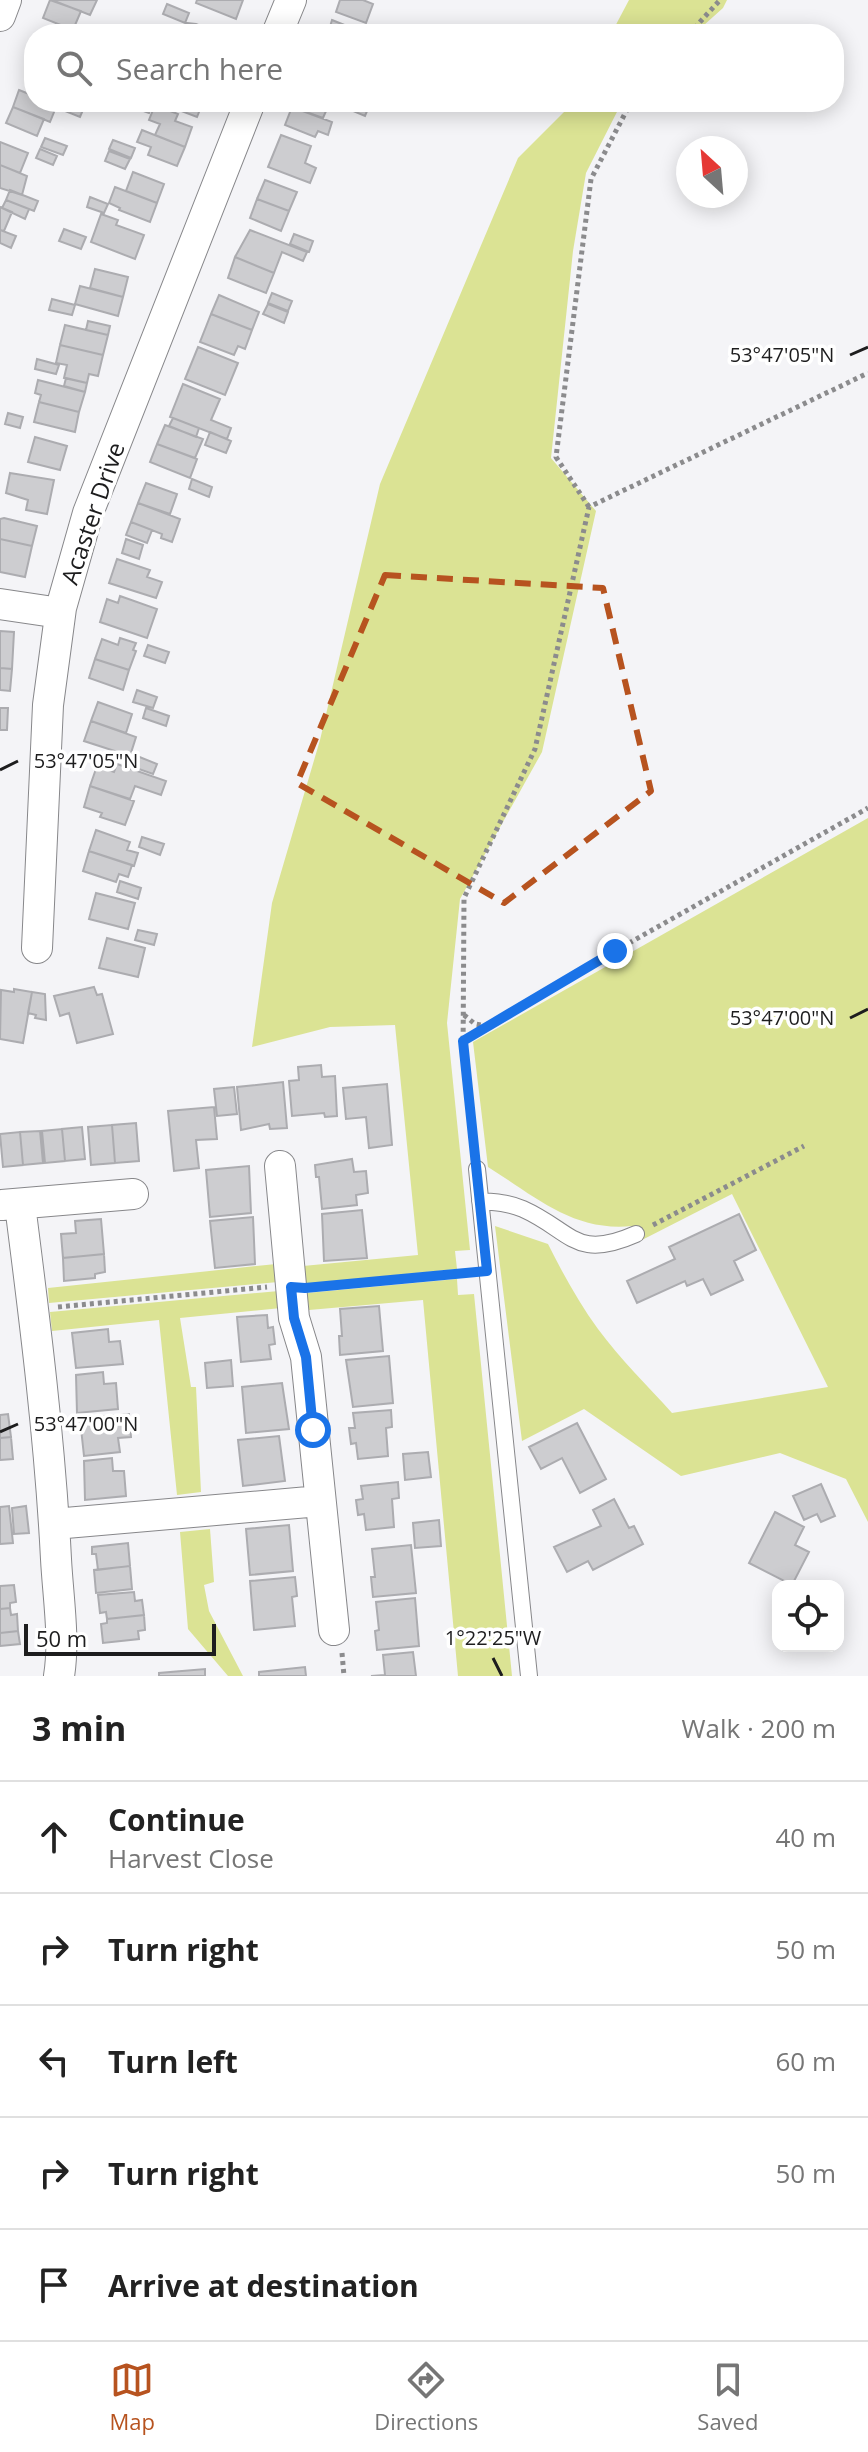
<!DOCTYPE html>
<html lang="en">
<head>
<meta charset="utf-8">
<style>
	:root { --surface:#fff; --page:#f6f6f6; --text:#222; --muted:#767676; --line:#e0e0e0; --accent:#b7531f }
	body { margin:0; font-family:"Open Sans",sans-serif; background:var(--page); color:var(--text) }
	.controls { position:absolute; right:24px; bottom:24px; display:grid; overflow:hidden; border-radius:16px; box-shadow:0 4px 20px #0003 }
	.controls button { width:72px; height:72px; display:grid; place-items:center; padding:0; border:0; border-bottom:2px solid var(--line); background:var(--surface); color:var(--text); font:40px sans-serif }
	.compass { position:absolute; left:676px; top:136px; width:72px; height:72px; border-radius:50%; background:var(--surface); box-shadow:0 4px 20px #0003; rotate:334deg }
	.scale { position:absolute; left:24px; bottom:20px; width:192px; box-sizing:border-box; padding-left:8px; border:4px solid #1d1d1e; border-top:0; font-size:22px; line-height:28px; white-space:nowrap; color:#1d1d1e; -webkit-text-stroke:6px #fff; paint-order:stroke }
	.stop { position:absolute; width:24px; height:24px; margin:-18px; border:6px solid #1a73e8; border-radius:50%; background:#fff }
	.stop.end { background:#1a73e8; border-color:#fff; box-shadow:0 2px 8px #0008 }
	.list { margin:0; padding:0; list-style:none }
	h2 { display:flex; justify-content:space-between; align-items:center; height:104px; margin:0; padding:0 32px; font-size:34px }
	h2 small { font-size:26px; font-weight:400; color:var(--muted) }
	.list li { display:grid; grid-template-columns:52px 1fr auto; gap:24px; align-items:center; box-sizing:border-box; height:112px; padding:0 32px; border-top:2px solid var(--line) }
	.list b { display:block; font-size:30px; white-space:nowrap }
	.list p { margin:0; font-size:26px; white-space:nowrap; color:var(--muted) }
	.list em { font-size:26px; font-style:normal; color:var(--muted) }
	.icon { flex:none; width:44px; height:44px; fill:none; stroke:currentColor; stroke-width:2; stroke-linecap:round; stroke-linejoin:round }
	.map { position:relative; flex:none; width:868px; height:1676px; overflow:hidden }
	.search { position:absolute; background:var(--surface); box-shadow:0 4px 20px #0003; left:24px; right:24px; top:24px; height:88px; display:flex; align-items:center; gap:20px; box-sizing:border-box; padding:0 28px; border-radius:32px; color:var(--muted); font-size:30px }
	.sheet { height:664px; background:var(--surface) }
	nav { display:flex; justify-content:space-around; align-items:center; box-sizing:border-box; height:112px; border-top:2px solid var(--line); background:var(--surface); font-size:22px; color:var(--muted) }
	nav a { display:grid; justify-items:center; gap:4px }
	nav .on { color:var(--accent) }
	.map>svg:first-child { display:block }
</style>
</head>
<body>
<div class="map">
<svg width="868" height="1676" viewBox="0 0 868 1676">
	<rect width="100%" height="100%" fill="#f4f4f7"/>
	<path fill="#dbe394" d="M629,0H727L723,8L694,34H611Z
		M574,102H622L586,173L573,251L551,458L596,511L542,752L460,899L447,1023L470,1250L455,1251L457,1269L305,1284L303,1266L418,1255L395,1025L330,1027L252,1047L272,903L320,740L380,484L518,158Z
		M868,818V1522L846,1479L780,1453L681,1476L584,1409L522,1441L495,1226L548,1244C563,1274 579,1303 598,1329C620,1359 648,1386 672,1413L828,1387L732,1194L640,1241L632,1226C573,1232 536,1197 488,1167L473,1042Z
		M276,1264L278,1282L49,1303L48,1288Z
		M457,1279L458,1295L474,1294L512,1676H458L423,1300L309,1310L307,1293Z
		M279,1291L281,1308L180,1318L191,1387H196L201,1492L177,1495L159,1320L52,1331L50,1312Z
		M210,1529L214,1582L204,1585L209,1611L243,1676H228L188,1629L180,1532Z"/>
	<path fill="#cdcdd0" stroke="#acacb0" stroke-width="2" d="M50,0L81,11L73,30L43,18Z
		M52,0H97L90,15Z
		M197,0H243L236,19L196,3Z
		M340,0H363L373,4L366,23L336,12Z
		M167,4L189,13L185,23L163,14Z
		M332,20L367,34H321L323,28L329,30Z
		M187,23L196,24L221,34H183Z
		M19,90L34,96V102H49L56,107L50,122L13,107Z
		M63,102H76L85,105L80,117L60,109Z
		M131,102H151L153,103L149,113L129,106Z
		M158,102H203L197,117Z
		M294,102H330L323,118L292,107Z
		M342,102H364L370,104L365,116L341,106Z
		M155,105L178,114L175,121L192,127L185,147L155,135L160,124L149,120Z
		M13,107L44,119L37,136L6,123Z
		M292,107L332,122L328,135L318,131L315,137L285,125Z
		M142,130L185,147L177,166L148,155L151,147L137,142Z
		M281,135L311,146L305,163L316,168L310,183L268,167Z
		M45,138L67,146L63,155L41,147Z
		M113,140L135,148L131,158L109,149Z
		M0,142L28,153L20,173L0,165Z
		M40,149L57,156L53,165L36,158Z
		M109,151L130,159L125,169L105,161Z
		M0,165L27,176L22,195L0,188Z
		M133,172L164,184L157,203L126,191Z
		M265,180L297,192L289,211L257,199Z
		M115,187L157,203L150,222L119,210L120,208L109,203Z
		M10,190L38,201L34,211L6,200Z
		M90,197L108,204L104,213L87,207Z
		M257,199L289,211L281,231L250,218Z
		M6,200L29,209L25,219L2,208Z
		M0,207L12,212L4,231L0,230Z
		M101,214L118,220L116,225L144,235L135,259L91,242Z
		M64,229L86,237L81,249L59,241Z
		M0,230L16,236L11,248L0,243Z
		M250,230L307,252L303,261L282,252L274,273L235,257Z
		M294,234L313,241L309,252L290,244Z
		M235,257L274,273L266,293L228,278Z
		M95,269L128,277L123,297L90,288Z
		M80,286L123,297L118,316L75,304Z
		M272,293L292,301L288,311L268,303Z
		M219,295L259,312L252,330L211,314Z
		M52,299L75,305L72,315L49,310Z
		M268,304L288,312L284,323L263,314Z
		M211,314L252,330L245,349L238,346L234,355L200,342Z
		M88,321L110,326L108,335L86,330Z
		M65,325L108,335L103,355L60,345Z
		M60,345L103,355L98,376L89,374L87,383L64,378L67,365L56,363Z
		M198,347L238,363L225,395L185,379Z
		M37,359L59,365L56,374L35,369Z
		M66,378L87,383L85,392L64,386Z
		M38,380L85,392L79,412L39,402L41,395L35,393Z
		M183,384L220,399L211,420L231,428L227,439L170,417Z
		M39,402L79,412L75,432L34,422Z
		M8,413L23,417L20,428L5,424Z
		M173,418L199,428L196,437L169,426Z
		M165,425L203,439L195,458L157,444Z
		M210,432L231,441L226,453L205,445Z
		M35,437L67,446L60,470L28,462Z
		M157,444L197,459L190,478L150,462Z
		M10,473L54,480L47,514L26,510L28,500L6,493Z
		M192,479L212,487L209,497L189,489Z
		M146,483L177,494L170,514L138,503Z
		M138,503L180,519L172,542L161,538L162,534L131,522Z
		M4,518L37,526L32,546L0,539V519Z
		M131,522L152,530L147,543L126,535Z
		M0,539L32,546L25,577L0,572Z
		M126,539L143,545L139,559L122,553Z
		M117,559L150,570L147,577L162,582L156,598L109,583Z
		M120,596L157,609L147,638L100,622L107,599L118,603Z
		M0,631L14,632L12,669L0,668Z
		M120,638L136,643L133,650L136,651L129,670L95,659L102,639L118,645Z
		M148,645L169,652L165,663L144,656Z
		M95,659L129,670L123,690L89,678Z
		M0,668L12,669L10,691L0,690Z
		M137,690L157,697L153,708L133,702Z
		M98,702L132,714L126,733L91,721Z
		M0,708H8L7,730H0Z
		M146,708L169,716L166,726L143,718Z
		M91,721L136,737L130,756L84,741Z
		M137,756L157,764L153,774L133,767Z
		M117,764L166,781L161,795L135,786L130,799L90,786L97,766L114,772Z
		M90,786L134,801L125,825L100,817L102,813L84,807Z
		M96,830L130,842L127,850L138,853L134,866L89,851Z
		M142,837L164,844L160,855L139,847Z
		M89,851L132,865L128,877L119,874L116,882L83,871Z
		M120,881L141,888L138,899L117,892Z
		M96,893L135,903L128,929L89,919Z
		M138,930L157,934L154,945L135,940Z
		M107,938L145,948L138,977L99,968Z
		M94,987L97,995L102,994L113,1034L77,1043L69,1013L60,1016L54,996Z
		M14,989L32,992L23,1043L0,1039L1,990L14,992Z
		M32,992L45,994L46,1020L35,1018L36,1015L28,1013Z
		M321,1065L322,1077L335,1076L337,1116L325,1117L324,1113L292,1116L289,1081L299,1080L298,1067Z
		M283,1082L287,1128L270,1129L269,1124L241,1130L237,1087Z
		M387,1084L392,1145L369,1148L366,1117L346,1119L343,1088Z
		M234,1087L237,1114L217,1116L214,1089Z
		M214,1107L217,1139L196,1140L199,1168L174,1171L168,1111Z
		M136,1123L139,1161L115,1163L112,1125Z
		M112,1125L115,1163L91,1165L88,1127Z
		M82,1127L85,1159L65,1161L62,1129Z
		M62,1129L65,1161L45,1163L42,1131Z
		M40,1131L43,1163L23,1165L20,1132Z
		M20,1132L23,1165L3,1167L0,1134Z
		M352,1159L354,1172L366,1171L368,1193L356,1195L357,1205L322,1209L319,1177H316L315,1165Z
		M249,1166L251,1213L210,1217L206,1170Z
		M362,1210L367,1258L324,1261L322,1214Z
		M739,1214L756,1250L734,1261L743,1280L711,1295L703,1279L687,1286L685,1281L637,1303L627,1281L675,1259L669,1247Z
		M253,1217L255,1264L215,1268L210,1221Z
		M101,1219L104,1254L63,1258L61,1234L76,1233L75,1221Z
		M104,1254L105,1272L95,1274V1278L64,1281L63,1258Z
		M379,1306L383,1351L340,1355L339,1336H342L340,1309Z
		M267,1315L268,1328L273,1327L275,1344L269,1345L271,1359L241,1362L237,1317Z
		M108,1329L109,1342L120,1341L123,1364L76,1368L72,1333Z
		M389,1356L393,1403L353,1407L346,1360Z
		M231,1360L233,1386L207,1388L205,1363Z
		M103,1372L104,1384L116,1383L118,1409L77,1413L76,1375Z
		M282,1383L289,1429L246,1433L242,1387Z
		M391,1410L392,1427L386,1428L388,1456L358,1459L356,1443L351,1444L349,1428H355L353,1413Z
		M8,1414L11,1437L0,1438V1415Z
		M129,1414L131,1437L118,1438L120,1452L84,1456L80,1419Z
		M577,1423L606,1479L580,1493L562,1458L541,1469L529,1447Z
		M279,1436L285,1481L243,1486L238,1440Z
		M11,1437L13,1459L0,1460V1438Z
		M428,1452L431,1477L405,1480L403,1454Z
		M112,1458L113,1471H124L126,1496L85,1500L84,1461Z
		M398,1482L399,1498L392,1499L394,1527L366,1530L364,1514L358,1515L356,1500L363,1499L361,1486Z
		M821,1484L835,1516L821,1522L817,1514L804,1520L793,1496Z
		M614,1499L629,1528L634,1526L643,1544L593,1570L588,1561L567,1572L554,1547L601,1526L593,1510Z
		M9,1506L13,1543L0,1544V1507Z
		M26,1506L29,1533L14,1534L12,1508Z
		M775,1512L804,1527L795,1545L809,1552L792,1585L749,1563Z
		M439,1520L441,1546L415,1548L413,1523Z
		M289,1525L293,1571L250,1575L246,1529Z
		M128,1543L130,1566L98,1570L96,1554H92V1547Z
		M411,1545L416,1593L373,1597L371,1577H375L372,1549Z
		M130,1566L132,1589L96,1593L94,1570Z
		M295,1577L297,1596L292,1597L295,1626L254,1630L250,1581Z
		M14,1585L16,1602L10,1603V1608L0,1609V1586Z
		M134,1592L135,1601L142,1600L144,1615L107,1619L106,1612L100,1613L98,1595Z
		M415,1598L419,1646L377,1650L375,1631L379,1630L376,1602Z
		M10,1608L11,1615L17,1614L18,1631L0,1633V1609Z
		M144,1615L145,1630L138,1631L139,1639L103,1643L101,1624L107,1623V1619Z
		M18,1631L20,1644L0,1646V1633Z
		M413,1652L416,1676H371L385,1675L383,1655Z
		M305,1667L306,1676H259V1672Z
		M205,1669V1676H159V1673Z"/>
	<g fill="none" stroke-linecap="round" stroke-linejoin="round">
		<g stroke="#87878a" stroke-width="18">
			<path id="service" d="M477,1169L529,1676
				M480,1201C495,1202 509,1203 523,1209C572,1231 575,1261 636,1234"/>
		</g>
		<g stroke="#87878a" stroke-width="32">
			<path id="minor" d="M0,16L6,0
				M277,34L291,0
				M0,604L60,613
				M37,948L48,705L61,608L88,513L250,102
				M280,1166L294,1318L306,1357L334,1630
				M2,1205L133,1194
				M20,1205C35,1322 50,1441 56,1559C58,1597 65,1639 59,1676
				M54,1524L320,1501"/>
		</g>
		<path stroke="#8b8b8d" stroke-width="5" stroke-dasharray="4 4" stroke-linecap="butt" d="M689,34L720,0
			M589,507L556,457L591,179L631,102
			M464,1015L475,1024L486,1026
			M464,1041L615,951L868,808
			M474,1151L463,1057L464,898L535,749L589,507L868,373
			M653,1225L804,1146
			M316,1287L470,1272
			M58,1307L267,1287
			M342,1653L344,1676"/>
		<use href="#service" stroke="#fff" stroke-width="16"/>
		<use href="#minor" stroke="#fff" stroke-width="30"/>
	</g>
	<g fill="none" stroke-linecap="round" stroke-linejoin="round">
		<path stroke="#1a73e8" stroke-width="10" d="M313,1430L306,1357L294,1318L291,1287L305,1288L487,1271L463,1041L615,951"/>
	</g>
	<path fill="none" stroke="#b7531f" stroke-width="6" stroke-dasharray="16 10" stroke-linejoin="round" d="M385,575L603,588L651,791L504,903L297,783Z"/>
	<path fill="none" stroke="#1d1d1e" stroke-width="3" d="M850,355L868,347M0,770L18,761M850,1018L868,1009M0,1432L18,1424M493,1658L502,1676"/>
	<g text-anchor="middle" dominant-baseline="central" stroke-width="7" stroke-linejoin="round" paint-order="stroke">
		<g font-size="24" fill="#1d1d1e" stroke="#fff">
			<text transform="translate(92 513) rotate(-71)">Acaster Drive</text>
		</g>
	</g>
	<g font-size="20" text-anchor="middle" fill="#1d1d1e" stroke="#fff" stroke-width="7" stroke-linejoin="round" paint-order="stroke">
		<text x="782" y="362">53°47'05"N</text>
		<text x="86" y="768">53°47'05"N</text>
		<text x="782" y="1025">53°47'00"N</text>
		<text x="86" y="1431">53°47'00"N</text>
		<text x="493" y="1645">1°22'25"W</text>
	</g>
</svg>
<div class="controls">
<button><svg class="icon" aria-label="locate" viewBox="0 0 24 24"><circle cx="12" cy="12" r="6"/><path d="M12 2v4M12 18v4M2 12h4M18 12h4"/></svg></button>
</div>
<svg class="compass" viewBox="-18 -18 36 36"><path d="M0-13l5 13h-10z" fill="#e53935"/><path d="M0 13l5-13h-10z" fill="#767676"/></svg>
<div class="scale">50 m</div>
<div class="stop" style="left:313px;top:1430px"></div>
<div class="stop end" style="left:615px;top:951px"></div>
<div class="search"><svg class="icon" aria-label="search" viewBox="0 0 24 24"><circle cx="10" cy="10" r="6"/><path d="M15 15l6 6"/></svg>Search here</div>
</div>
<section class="sheet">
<h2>3 min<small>Walk · 200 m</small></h2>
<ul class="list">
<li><svg class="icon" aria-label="ahead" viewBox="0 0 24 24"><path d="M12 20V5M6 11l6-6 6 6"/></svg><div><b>Continue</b><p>Harvest Close</p></div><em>40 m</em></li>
<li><svg class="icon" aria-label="right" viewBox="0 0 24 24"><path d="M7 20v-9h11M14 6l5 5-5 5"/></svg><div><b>Turn right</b></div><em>50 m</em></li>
<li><svg class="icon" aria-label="left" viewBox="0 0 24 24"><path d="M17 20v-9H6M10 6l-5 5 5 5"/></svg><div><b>Turn left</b></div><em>60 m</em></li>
<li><svg class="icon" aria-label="right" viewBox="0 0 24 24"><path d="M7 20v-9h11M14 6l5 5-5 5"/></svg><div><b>Turn right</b></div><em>50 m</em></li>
<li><svg class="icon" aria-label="arrive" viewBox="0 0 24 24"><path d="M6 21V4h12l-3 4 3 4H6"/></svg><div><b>Arrive at destination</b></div></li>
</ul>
</section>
<nav>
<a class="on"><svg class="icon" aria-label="map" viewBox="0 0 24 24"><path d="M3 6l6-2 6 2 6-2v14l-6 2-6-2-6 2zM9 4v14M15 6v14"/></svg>Map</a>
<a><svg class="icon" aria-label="directions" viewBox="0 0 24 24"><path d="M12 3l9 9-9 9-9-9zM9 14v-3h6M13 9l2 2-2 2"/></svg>Directions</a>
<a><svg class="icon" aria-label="saved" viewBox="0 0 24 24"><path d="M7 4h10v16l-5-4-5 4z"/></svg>Saved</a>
</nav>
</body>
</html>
